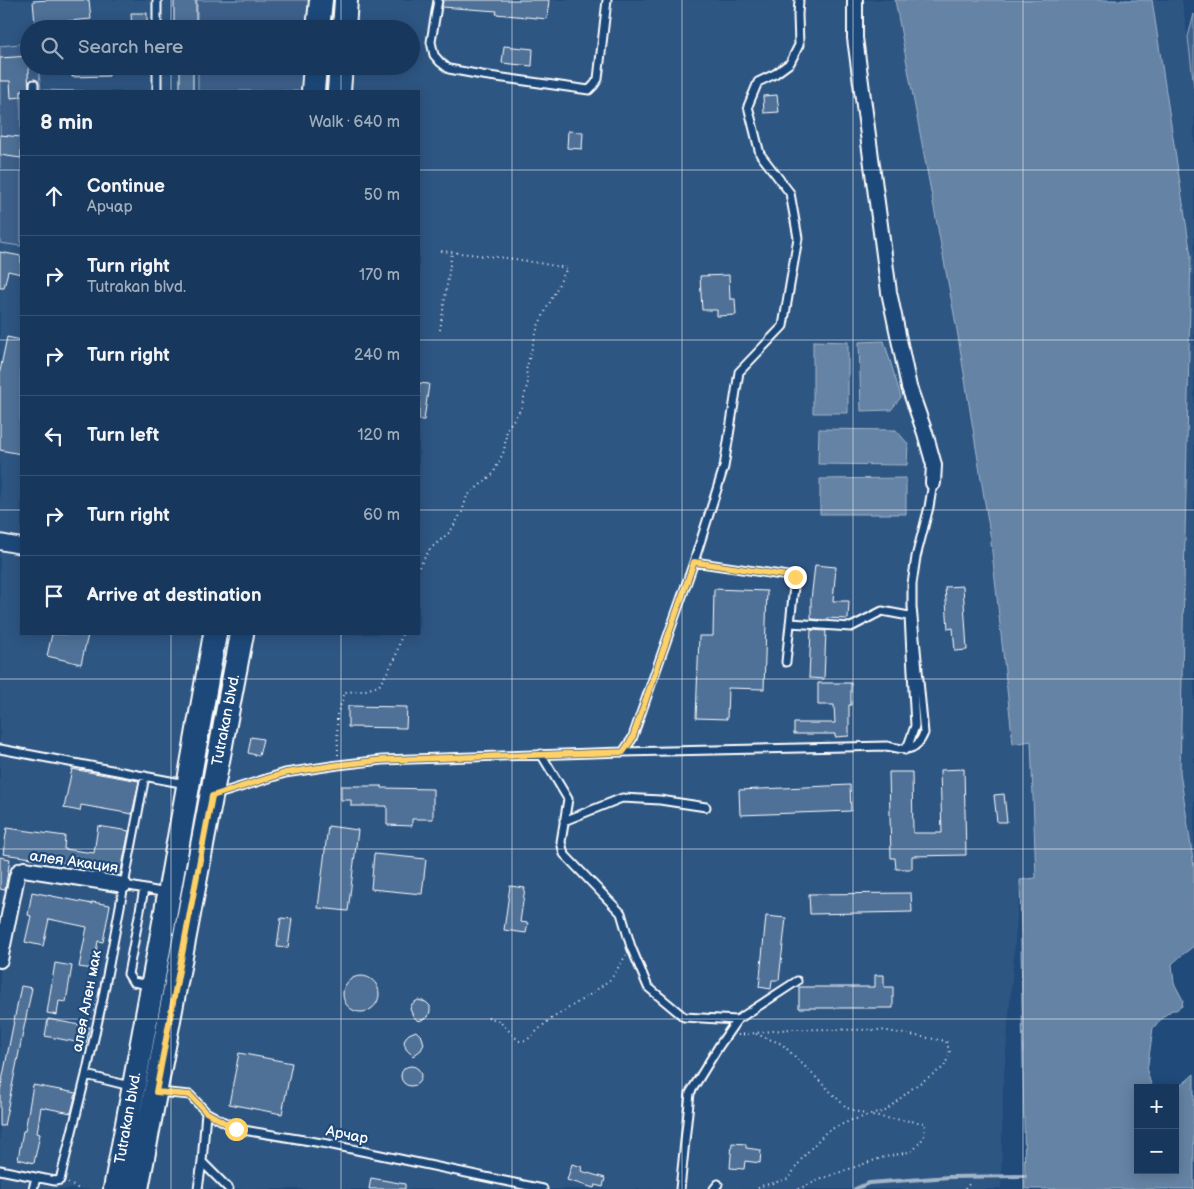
<!DOCTYPE html>
<html lang="en">
<head>
<meta charset="utf-8">
<style>
	:root { --surface:#17385c; --page:#244365; --text:#f1f3f6; --muted:#9eacbb; --line:#365272 }
	body { margin:0; font-family:"Balsamiq Sans",sans-serif; background:var(--page); color:var(--text) }
	.controls { position:absolute; right:15px; bottom:15px; display:grid; overflow:hidden; border-radius:0px; box-shadow:0 2px 12px #0003 }
	.controls button { width:45px; height:45px; display:grid; place-items:center; padding:0; border:0; border-bottom:1px solid var(--line); background:var(--surface); color:var(--text); font:25px sans-serif }
	.stop { position:absolute; width:15px; height:15px; margin:-11px; border:4px solid #ffd166; border-radius:50%; background:#fff }
	.stop.end { background:#ffd166; border-color:#fff; box-shadow:0 1px 5px #0008 }
	.list { margin:0; padding:0; list-style:none }
	h2 { display:flex; justify-content:space-between; align-items:center; height:65px; margin:0; padding:0 20px; font-size:21px }
	h2 small { font-size:16px; font-weight:400; color:var(--muted) }
	.list li { display:grid; grid-template-columns:32px 1fr auto; gap:15px; align-items:center; box-sizing:border-box; height:80px; padding:0 20px; border-top:1px solid var(--line) }
	.list b { display:block; font-size:19px; white-space:nowrap }
	.list p { margin:0; font-size:16px; white-space:nowrap; color:var(--muted) }
	.list em { font-size:16px; font-style:normal; color:var(--muted) }
	.icon { flex:none; width:28px; height:28px; fill:none; stroke:currentColor; stroke-width:2; stroke-linecap:round; stroke-linejoin:round }
	.map { position:relative; flex:none; width:1194px; height:1189px; overflow:hidden }
	.search { position:absolute; background:var(--surface); box-shadow:0 2px 12px #0003; left:20px; top:20px; width:400px; height:55px; display:flex; align-items:center; gap:12px; box-sizing:border-box; padding:0 18px; border-radius:28px; color:var(--muted); font-size:19px }
	.panel { position:absolute; background:var(--surface); box-shadow:0 2px 12px #0003; left:20px; top:90px; width:400px; height:545px; border-radius:0px }
	.map>svg:first-child { display:block }
</style>
</head>
<body>
<div class="map">
<svg width="1194" height="1189" viewBox="0 0 1194 1189">
	<rect width="100%" height="100%" fill="#1f4a7a"/>
	<filter id="ink" filterUnits="userSpaceOnUse"><feTurbulence type="fractalNoise" baseFrequency=".02" numOctaves="2"/><feDisplacementMap in="SourceGraphic" scale="10" xChannelSelector="R" yChannelSelector="G"/><feConvolveMatrix kernelMatrix="1 2 1 2 8 2 1 2 1" color-interpolation-filters="sRGB"/></filter>
	<g filter="url(#ink)">
		<path fill="#2e5683" fill-rule="evenodd" d="M0,0H895L960,345L988,526L1013,743L1031,741L1036,879L1020,880L1003,1089L1001,1189H0ZM29,29H411V66H29ZM21,91H419V634H21Z
			M1152,0H1182L1194,83V867L1180,772L1191,256Z"/>
		<path fill="#3c618b" stroke="#9eb0c5" d="M197,0H309L307,29H197Z
			M1194,14V87L1188,37Z
			M29,43V66H38L41,90L83,91H21V246L0,243V46Z
			M198,66H303L301,91H198Z"/>
		<path fill="#6583a4" stroke="#a3b5c8" d="M895,0H1152L1191,256L1180,772L1194,867V946L1182,955L1172,964L1174,983L1183,1000L1182,1006L1176,1010H1172L1164,1016L1153,1028L1147,1071L1152,1088H1138V1170H1175V1088L1185,1082L1194,1074V1189H1025L1020,880L1036,878L1031,741L1013,744L990,534L957,330Z
			M813,341L848,342V413H813Z
			M884,341L901,397L891,410L861,411L859,342Z
			M819,429L896,430L908,444L907,465L818,464Z
			M906,478V514H820V479Z"/>
		<g fill="none" stroke-linecap="round" stroke-linejoin="round">
			<path stroke="#a3b5c8" stroke-width="4" d="M855,1189L869,1183L949,1177L1025,1176"/>
		</g>
		<path fill="#507197" stroke="#fff" d="M49,0H89L91,19L35,24L33,1Z
			M174,0H196V24L174,25Z
			M443,0H549L547,19L496,14L497,11L442,7Z
			M131,13H147V29H132Z
			M504,46L533,49L532,66L502,63Z
			M29,56V73H28L29,91H21V97L11,98L10,81H0V58Z
			M72,66H109V76L72,77Z
			M180,66H193V90H180Z
			M777,95L779,112L764,113L763,96Z
			M568,131L583,132L582,149L567,148Z
			M0,135L21,137V158L0,155Z
			M0,252L21,256V274L8,271L4,288H0Z
			M729,275L730,299H735L736,315L717,316V310H702L700,276Z
			M7,337L21,340V454L0,450V371Z
			M419,383L429,384L424,420H419Z
			M815,565L836,567L833,601H849L848,619L827,618V620L812,619L811,618V600Z
			M963,586L967,650L955,651L953,628L948,629L945,587Z
			M714,589L767,591L764,689L728,688L727,719L696,718L699,636H713Z
			M811,630L826,631L824,679L809,678Z
			M52,634H82L88,635L81,664L47,656Z
			M818,683H851V705H849V736L835,737V734H794V723H835L834,705H818Z
			M348,706L407,707L406,728L348,727Z
			M251,737L263,739L259,756L248,753Z
			M72,769L139,781L132,814L81,805L80,811L64,808Z
			M964,769L966,855L912,856V869H896L895,858H891L889,772H912L913,833H942L940,770Z
			M850,785L851,811L740,815L739,790Z
			M341,786H382V788L433,789V819H412V826L387,825V806H351V800H341Z
			M1004,794L1007,822H997L994,795Z
			M98,826L129,831L120,876L74,868L75,864L3,854L7,828L65,836L64,849L94,853Z
			M328,826L358,830L348,911L318,908Z
			M374,854L426,859L422,894L371,889Z
			M0,857L10,859L5,890L0,889Z
			M510,886L525,888L520,922L528,923L526,933L504,930Z
			M32,892L92,904V902L110,905L103,942L98,941L93,969L79,967L87,927L49,919L43,946L25,942L31,916L28,915Z
			M911,893L912,912L810,914L809,894Z
			M766,916L786,918L779,980H772L771,989L759,987Z
			M281,918L292,919L288,948L277,947Z
			M55,963L72,966L66,1002L59,1001L57,1015L47,1013Z
			M875,975H884V987H893V1008H799V987H875Z
			M343 994a18 18 0 1 1 36 0a18 18 0 1 1-36 0Z
			M21,986L32,988L4,1126H0V1091Z
			M418,1000L426,1002L430,1006V1011L428,1017L425,1019L418,1021L413,1016L410,1009L412,1004Z
			M48,1019L90,1027L86,1044L45,1036Z
			M416,1031L422,1037L424,1044L421,1050L413,1056L406,1049L404,1042L406,1037L409,1034Z
			M239,1053L292,1063L282,1114L229,1104Z
			M401 1076a10 10 0 1 1 20 0a10 10 0 1 1-20 0Z
			M33,1085L76,1093L71,1113L41,1107L37,1133L40,1134L34,1163L18,1159L23,1131H25Z
			M732,1143L746,1144V1148L761,1150L760,1163L745,1161L744,1169L730,1168Z
			M572,1164L582,1167L581,1171L605,1178L603,1187L595,1185L594,1188L567,1180Z
			M371,1178L405,1184V1189H369Z"/>
		<g fill="none" stroke-linecap="round" stroke-linejoin="round">
			<g stroke="#fff" stroke-width="11">
				<path id="lane" d="M157,0V29
					M438,0L431,42L434,55L440,62L449,69L482,75L589,90L594,85L598,79L607,0
					M157,66V91
					M34,91V84
					M694,562L795,577L786,662
					M790,623L851,627L882,611L909,616L915,726L909,743L905,750
					M0,749L186,784
					M623,752L887,746C905,750 916,753 924,733L912,607V584L916,557L929,507L933,483
					M541,754L568,799L561,842L564,854L621,913L631,947L648,987L684,1017L737,1020
					M215,795L285,773L338,765L382,760L623,752L632,739L694,562L724,467L739,372L783,326L798,238L790,193L760,154L748,106L758,82L775,74L790,63L799,45L798,15L799,0
					M564,821L622,798L660,800L706,807
					M124,885L145,776
					M144,889L128,974L133,982L149,985
					M130,1086L86,1075L102,1002L124,885L166,893
					M158,1092L190,1095L206,1112L237,1129L328,1144L543,1189
					M206,1112L202,1162L229,1189
					M0,1170L55,1181L60,1180L86,1075
					M33,1189L36,1178
					M198,1189L202,1162
					M680,1189L690,1093L719,1046L737,1020L797,981
					M714,1189L718,1184"/>
			</g>
			<g stroke="#fff" stroke-width="18">
				<path id="street" d="M855,0V38L889,292L909,387L925,433L934,465L933,483
					M0,542L21,546
					M0,960L17,876L19,871L24,869L124,885"/>
			</g>
			<g stroke="#fff" stroke-width="26">
				<path id="primary" d="M318,29L321,0
					M344,29L346,0
					M313,91L315,66
					M339,91L341,66
					M115,1189L163,928L215,634
					M137,1189L242,634"/>
			</g>
			<path stroke="#fff" stroke-width="2" stroke-dasharray="1 4" stroke-linecap="butt" d="M440,330L452,252
				M419,567L430,549L450,532L462,512L467,496L493,474L504,451L507,429L521,409L528,382L526,370L538,326L567,268L515,259L441,251
				M338,755L337,715L345,692L362,691L379,686L395,659L402,634
				M488,1017L499,1021L519,1041L527,1040L548,1021L591,994L611,979L626,955
				M756,1034L782,1044L847,1108L867,1115
				M738,1035L790,1029L881,1030L946,1041L950,1053L944,1067L914,1087L885,1111L852,1120L827,1131L803,1157L788,1179L761,1186L757,1189
				M68,1183L79,1189
				M798,1189L829,1176L881,1158L913,1151L924,1137L925,1123L871,1116
				M965,1189L971,1182"/>
			<use href="#lane" stroke="#1f4a7a" stroke-width="7"/>
			<use href="#street" stroke="#1f4a7a" stroke-width="14"/>
			<use href="#primary" stroke="#1f4a7a" stroke-width="22"/>
		</g>
	</g>
	<g fill="none" stroke-linecap="round" stroke-linejoin="round" filter="url(#ink)">
		<path stroke="#ffd166" stroke-width="6" d="M236,1129L206,1112L190,1095L156,1092L212,796L285,773L338,765L382,760L623,752L632,739L694,562L795,577"/>
	</g>
	<path fill="none" stroke="#fff" stroke-width="1" stroke-opacity="0.55" d="M171,0V29M341,0V29M512,0V1189M682,0V1189M853,0V1189M1023,0V1189M171,66V91M341,66V91M0,170H21M419,170H1194M0,340H21M419,340H1194M0,510H21M419,510H1194M171,634V1189M341,634V1189M0,679H1194M0,849H1194M0,1019H1194"/>
	<g text-anchor="middle" dominant-baseline="central" stroke-width="4.5" stroke-linejoin="round" paint-order="stroke">
		<g font-size="15" fill="#fff" stroke="#1f4a7a">
			<text transform="translate(226 720) rotate(-79)">Tutrakan blvd.</text>
			<text transform="translate(74 862) rotate(8)">алея Акация</text>
			<text transform="translate(87 1001) rotate(-79)">алея Ален мак</text>
			<text transform="translate(128 1118) rotate(-80)">Tutrakan blvd.</text>
			<text transform="translate(347 1135) rotate(11)">Арчар</text>
		</g>
	</g>
</svg>
<div class="controls">
<button>+</button>
<button>−</button>
</div>
<div class="stop" style="left:236px;top:1129px"></div>
<div class="stop end" style="left:795px;top:577px"></div>
<div class="search"><svg class="icon" aria-label="search" viewBox="0 0 24 24"><circle cx="10" cy="10" r="6"/><path d="M15 15l6 6"/></svg>Search here</div>
<section class="panel">
<h2>8 min<small>Walk · 640 m</small></h2>
<ul class="list">
<li><svg class="icon" aria-label="ahead" viewBox="0 0 24 24"><path d="M12 20V5M6 11l6-6 6 6"/></svg><div><b>Continue</b><p>Арчар</p></div><em>50 m</em></li>
<li><svg class="icon" aria-label="right" viewBox="0 0 24 24"><path d="M7 20v-9h11M14 6l5 5-5 5"/></svg><div><b>Turn right</b><p>Tutrakan blvd.</p></div><em>170 m</em></li>
<li><svg class="icon" aria-label="right" viewBox="0 0 24 24"><path d="M7 20v-9h11M14 6l5 5-5 5"/></svg><div><b>Turn right</b></div><em>240 m</em></li>
<li><svg class="icon" aria-label="left" viewBox="0 0 24 24"><path d="M17 20v-9H6M10 6l-5 5 5 5"/></svg><div><b>Turn left</b></div><em>120 m</em></li>
<li><svg class="icon" aria-label="right" viewBox="0 0 24 24"><path d="M7 20v-9h11M14 6l5 5-5 5"/></svg><div><b>Turn right</b></div><em>60 m</em></li>
<li><svg class="icon" aria-label="arrive" viewBox="0 0 24 24"><path d="M6 21V4h12l-3 4 3 4H6"/></svg><div><b>Arrive at destination</b></div></li>
</ul>
</section>
</div>
</body>
</html>
